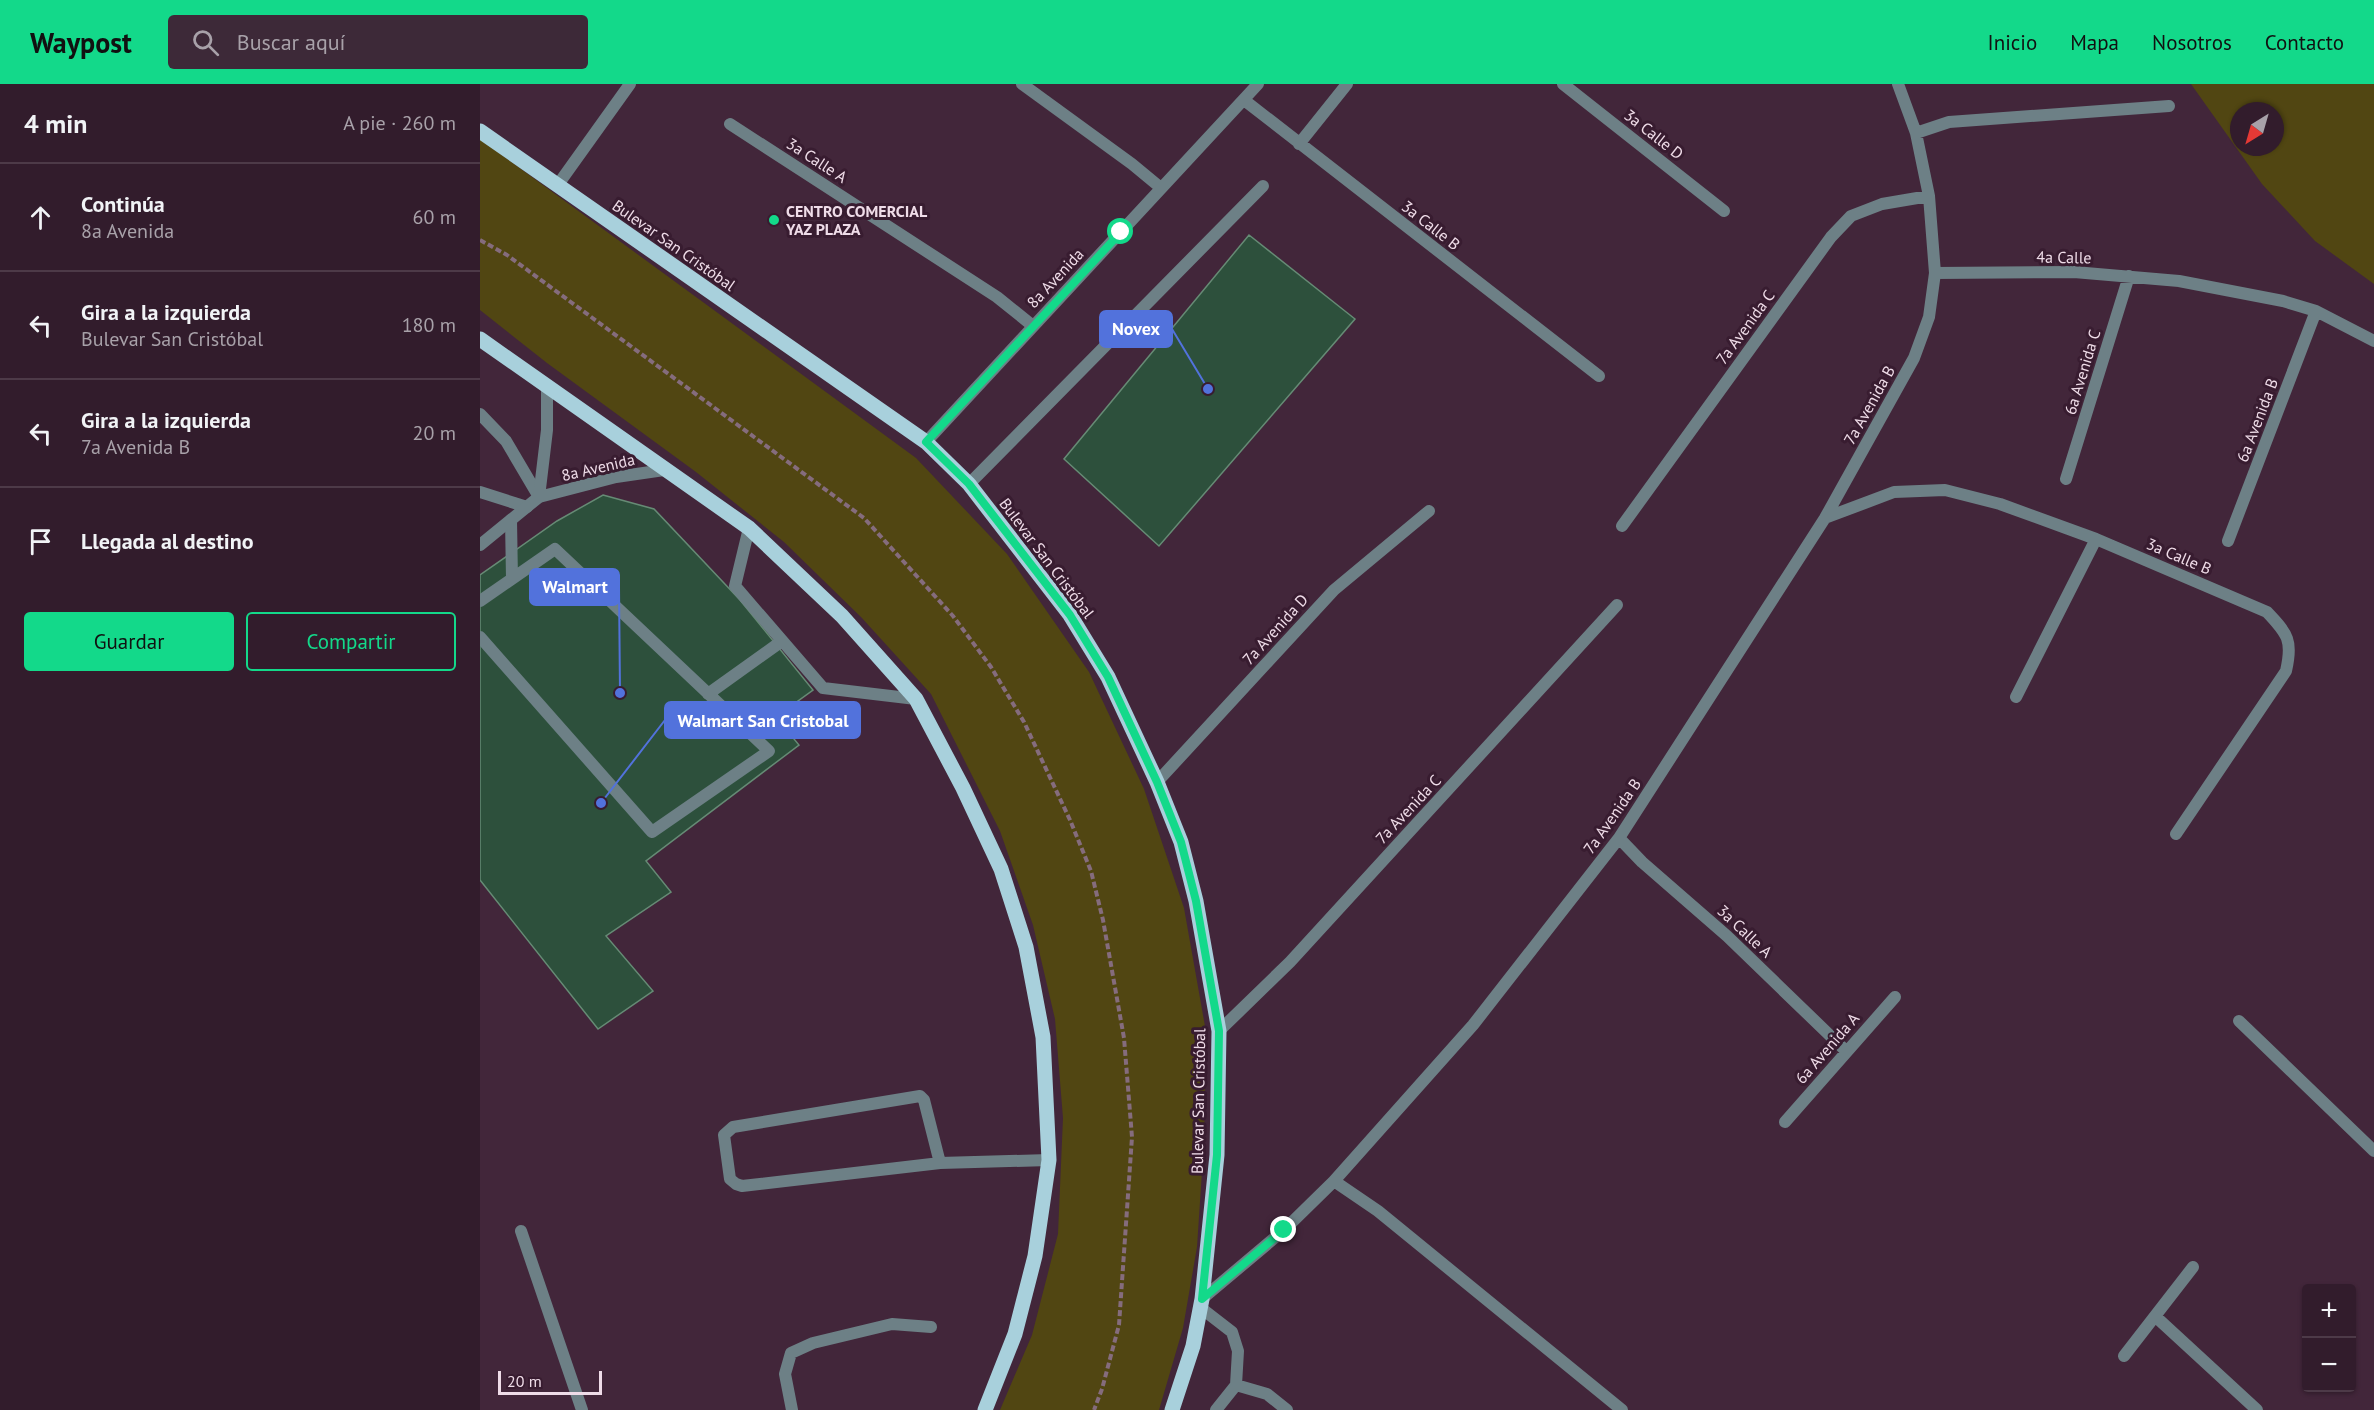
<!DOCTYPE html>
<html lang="es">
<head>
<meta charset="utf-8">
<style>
	:root { --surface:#321c2c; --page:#3d2938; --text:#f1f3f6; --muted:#a8a1a9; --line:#4d3a48; --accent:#13d98a }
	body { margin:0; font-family:"PT Sans",sans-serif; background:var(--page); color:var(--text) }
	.controls { position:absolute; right:18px; bottom:18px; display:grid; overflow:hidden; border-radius:6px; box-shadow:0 2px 4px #0004 }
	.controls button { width:54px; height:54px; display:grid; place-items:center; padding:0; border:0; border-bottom:2px solid var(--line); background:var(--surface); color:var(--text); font:30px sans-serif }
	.compass { position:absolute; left:1750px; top:18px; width:54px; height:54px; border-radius:50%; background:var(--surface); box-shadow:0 2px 4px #0004; rotate:217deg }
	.scale { position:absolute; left:18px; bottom:15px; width:104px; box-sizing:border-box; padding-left:6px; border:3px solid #efdce8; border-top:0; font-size:16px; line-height:21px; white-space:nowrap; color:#efdce8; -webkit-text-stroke:4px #381c30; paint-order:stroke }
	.stop { position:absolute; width:18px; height:18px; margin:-14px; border:4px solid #13d98a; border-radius:50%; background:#fff }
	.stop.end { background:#13d98a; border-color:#fff; box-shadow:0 2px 6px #0008 }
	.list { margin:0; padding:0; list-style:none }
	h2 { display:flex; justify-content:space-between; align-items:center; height:78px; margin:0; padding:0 24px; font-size:26px }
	h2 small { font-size:20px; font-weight:400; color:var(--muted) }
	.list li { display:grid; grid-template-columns:39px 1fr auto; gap:18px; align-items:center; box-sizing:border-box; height:108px; padding:0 24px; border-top:2px solid var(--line) }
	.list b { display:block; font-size:22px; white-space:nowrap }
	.list p { margin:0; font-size:20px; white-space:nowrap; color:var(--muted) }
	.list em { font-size:20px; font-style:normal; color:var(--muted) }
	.actions { display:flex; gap:12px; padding:18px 24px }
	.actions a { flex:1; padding:14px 0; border:2px solid var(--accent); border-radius:6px; text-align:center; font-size:21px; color:var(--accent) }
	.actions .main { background:var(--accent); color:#111 }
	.icon { flex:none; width:33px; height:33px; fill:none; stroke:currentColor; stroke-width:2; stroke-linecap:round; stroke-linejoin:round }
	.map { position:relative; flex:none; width:1894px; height:1326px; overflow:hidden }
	header { display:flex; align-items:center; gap:36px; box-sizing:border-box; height:84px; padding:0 30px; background:var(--accent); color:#111 }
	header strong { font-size:28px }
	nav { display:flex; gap:33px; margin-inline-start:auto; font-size:21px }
	.search { width:420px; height:54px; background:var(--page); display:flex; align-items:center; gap:15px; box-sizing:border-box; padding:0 21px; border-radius:6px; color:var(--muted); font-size:22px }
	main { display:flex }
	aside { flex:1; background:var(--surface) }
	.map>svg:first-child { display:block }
</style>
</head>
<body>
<header>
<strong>Waypost</strong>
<div class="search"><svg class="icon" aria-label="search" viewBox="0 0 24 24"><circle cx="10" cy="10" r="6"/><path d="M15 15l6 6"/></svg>Buscar aquí</div>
<nav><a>Inicio</a><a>Mapa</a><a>Nosotros</a><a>Contacto</a></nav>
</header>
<main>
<aside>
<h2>4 min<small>A pie · 260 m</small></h2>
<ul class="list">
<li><svg class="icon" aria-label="ahead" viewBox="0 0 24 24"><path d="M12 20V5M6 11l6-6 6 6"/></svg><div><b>Continúa</b><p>8a Avenida</p></div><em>60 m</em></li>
<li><svg class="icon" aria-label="left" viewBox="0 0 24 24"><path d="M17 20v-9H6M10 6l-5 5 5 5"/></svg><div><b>Gira a la izquierda</b><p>Bulevar San Cristóbal</p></div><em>180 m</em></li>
<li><svg class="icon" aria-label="left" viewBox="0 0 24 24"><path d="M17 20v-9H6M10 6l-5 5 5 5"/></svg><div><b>Gira a la izquierda</b><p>7a Avenida B</p></div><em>20 m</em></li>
<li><svg class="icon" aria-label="arrive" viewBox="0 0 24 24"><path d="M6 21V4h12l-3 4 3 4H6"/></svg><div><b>Llegada al destino</b></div></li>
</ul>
<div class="actions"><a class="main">Guardar</a><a>Compartir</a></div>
</aside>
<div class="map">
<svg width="1894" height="1326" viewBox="0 0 1894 1326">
	<rect width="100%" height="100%" fill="#42263a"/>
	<path fill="#514612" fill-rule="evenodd" d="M1711,0H1894V200L1835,157L1782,100ZM1759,27H1795V63H1759Z
		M0,55L436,374L527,470L609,588L664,705L704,824L726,948L724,1057L717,1163L703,1244L679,1326H520L552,1251L578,1150L583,1034L575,935L553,841L520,747L451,610L381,533L304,458L216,388L67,279L0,226Z"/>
	<path fill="#2d503c" stroke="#668b75" stroke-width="1.5" d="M769,151L875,235L679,462L584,375Z
		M123,411L174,425L260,516L333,606L296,633L319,661L166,777L191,808L126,852L173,907L118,945L0,796V491L77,437Z"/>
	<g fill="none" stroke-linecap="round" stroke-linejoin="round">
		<path stroke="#856c7d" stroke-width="4" stroke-dasharray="6 3" stroke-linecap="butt" d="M0,156L27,171L384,434L473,532L511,583L544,638L590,736L611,787L623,836L644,954L652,1053L639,1241L622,1305L614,1326"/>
		<path stroke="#6d8086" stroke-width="12" d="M0,330L26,357L59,413
			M489,400L783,102
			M0,408L47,423
			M31,436L32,495
			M269,444L255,502L343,604L436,615
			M0,517L75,465L289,667L172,748L0,553
			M228,610L302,557
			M460,1079L444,1016L440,1012L253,1043L244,1051L250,1095L256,1100L262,1102L460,1079L569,1076"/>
		<path stroke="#6d8086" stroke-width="12" d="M542,0L652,80L681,104
			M1083,0L1244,127
			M764,16L1119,292
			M250,40L517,213L553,242
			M1436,49L1469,38L1689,22
			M819,60L867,0
			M77,102L150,0
			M1455,189L1594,188L1699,197L1803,217L1836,227L1894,257
			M446,358L778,0
			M1586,395L1649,192
			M59,413L67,346V302
			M1345,434L1414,408L1465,406L1520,420L1616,455L1787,528C1808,550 1813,557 1806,587L1696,750
			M1142,442L1351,153L1371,132L1402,120L1449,112
			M1748,457L1836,227
			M0,461L59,413L136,393L184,386
			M1536,613L1616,455
			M677,698L854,506L949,427
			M1139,754L1162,778L1247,852L1366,967
			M1759,937L1894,1067
			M739,947L810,878L1137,521
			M1305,1038L1415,913
			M854,1097L898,1127L1142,1326
			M41,1147L102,1326
			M722,1215L804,1146L854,1097L993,941L1139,754L1345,434L1434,274L1449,233L1455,189L1449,112L1436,49L1418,0
			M721,1224L752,1248L758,1267L756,1301L736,1326
			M1676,1233L1777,1326
			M1644,1272L1713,1183
			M756,1301L787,1310L807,1326
			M312,1326L305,1290L311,1269L333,1259L412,1240L451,1243"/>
		<path stroke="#a8d0dc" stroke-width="15" d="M0,47L446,358L489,400L590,531L628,593L677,698L701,758L716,817L739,947L737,1071L722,1215L713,1262L692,1326
			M0,255L269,444L362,532L436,615L483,704L521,785L546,863L563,953L569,1076L555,1172L535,1250L505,1326"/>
	</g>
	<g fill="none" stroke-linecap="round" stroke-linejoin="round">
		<path stroke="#13d98a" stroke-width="8" d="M641,148L446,358L489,400L590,531L628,593L677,698L701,758L716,817L739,947L737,1071L722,1215L804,1146"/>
	</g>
	<circle fill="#13d98a" stroke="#381c30" stroke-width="2" cx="294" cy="136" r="6"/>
	<g text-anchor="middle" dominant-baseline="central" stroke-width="6" stroke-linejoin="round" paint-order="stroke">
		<g font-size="16" fill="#efdce8" stroke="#381c30">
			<text transform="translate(1174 50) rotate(38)">3a Calle D</text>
			<text transform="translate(337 76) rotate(33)">3a Calle A</text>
			<text transform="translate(951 141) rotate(38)">3a Calle B</text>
			<text transform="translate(194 161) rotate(35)">Bulevar San Cristóbal</text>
			<text transform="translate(1584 173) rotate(1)">4a Calle</text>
			<text transform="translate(575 194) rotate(-47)">8a Avenida</text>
			<text transform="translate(1265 243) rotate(-54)">7a Avenida C</text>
			<text transform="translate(1602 288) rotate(-73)">6a Avenida C</text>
			<text transform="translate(1389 321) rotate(-61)">7a Avenida B</text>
			<text transform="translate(1777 336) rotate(-69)">6a Avenida B</text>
			<text transform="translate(118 383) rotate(-13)">8a Avenida</text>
			<text transform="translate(1699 472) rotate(23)">3a Calle B</text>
			<text transform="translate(567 474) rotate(53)">Bulevar San Cristóbal</text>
			<text transform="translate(795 545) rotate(-48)">7a Avenida D</text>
			<text transform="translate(928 725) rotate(-47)">7a Avenida C</text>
			<text transform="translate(1132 732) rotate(-55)">7a Avenida B</text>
			<text transform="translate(1265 847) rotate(43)">3a Calle A</text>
			<text transform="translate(1347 964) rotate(-49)">6a Avenida A</text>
			<text transform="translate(718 1017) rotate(-89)">Bulevar San Cristóbal</text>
		</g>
		<g font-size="16" font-weight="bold" fill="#efdce8" stroke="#381c30" text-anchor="start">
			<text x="306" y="127">CENTRO COMERCIAL<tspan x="306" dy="18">YAZ PLAZA</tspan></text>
		</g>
	</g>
	<path fill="none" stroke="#5272dc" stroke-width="2" d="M728 305L692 245M140 609L139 503M121 719L185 636"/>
	<g fill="#5272dc" stroke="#381c30" stroke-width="2">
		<circle cx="728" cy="305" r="6"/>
		<circle cx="140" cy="609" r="6"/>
		<circle cx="121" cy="719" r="6"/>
	</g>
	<g fill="#5272dc" stroke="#5272dc" stroke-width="2">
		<rect x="620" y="227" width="72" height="36" rx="6"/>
		<rect x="50" y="485" width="89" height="36" rx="6"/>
		<rect x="185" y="618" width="195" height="36" rx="6"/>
	</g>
	<g font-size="18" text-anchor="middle" font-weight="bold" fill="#fff">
		<text x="656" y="251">Novex</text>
		<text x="95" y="509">Walmart</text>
		<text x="283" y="643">Walmart San Cristobal</text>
	</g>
</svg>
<div class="controls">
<button>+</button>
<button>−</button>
</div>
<svg class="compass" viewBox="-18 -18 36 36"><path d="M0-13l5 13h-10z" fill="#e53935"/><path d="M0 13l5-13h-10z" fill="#a8a1a9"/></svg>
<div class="scale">20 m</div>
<div class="stop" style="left:641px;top:148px"></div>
<div class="stop end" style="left:804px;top:1146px"></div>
</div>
</main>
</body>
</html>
